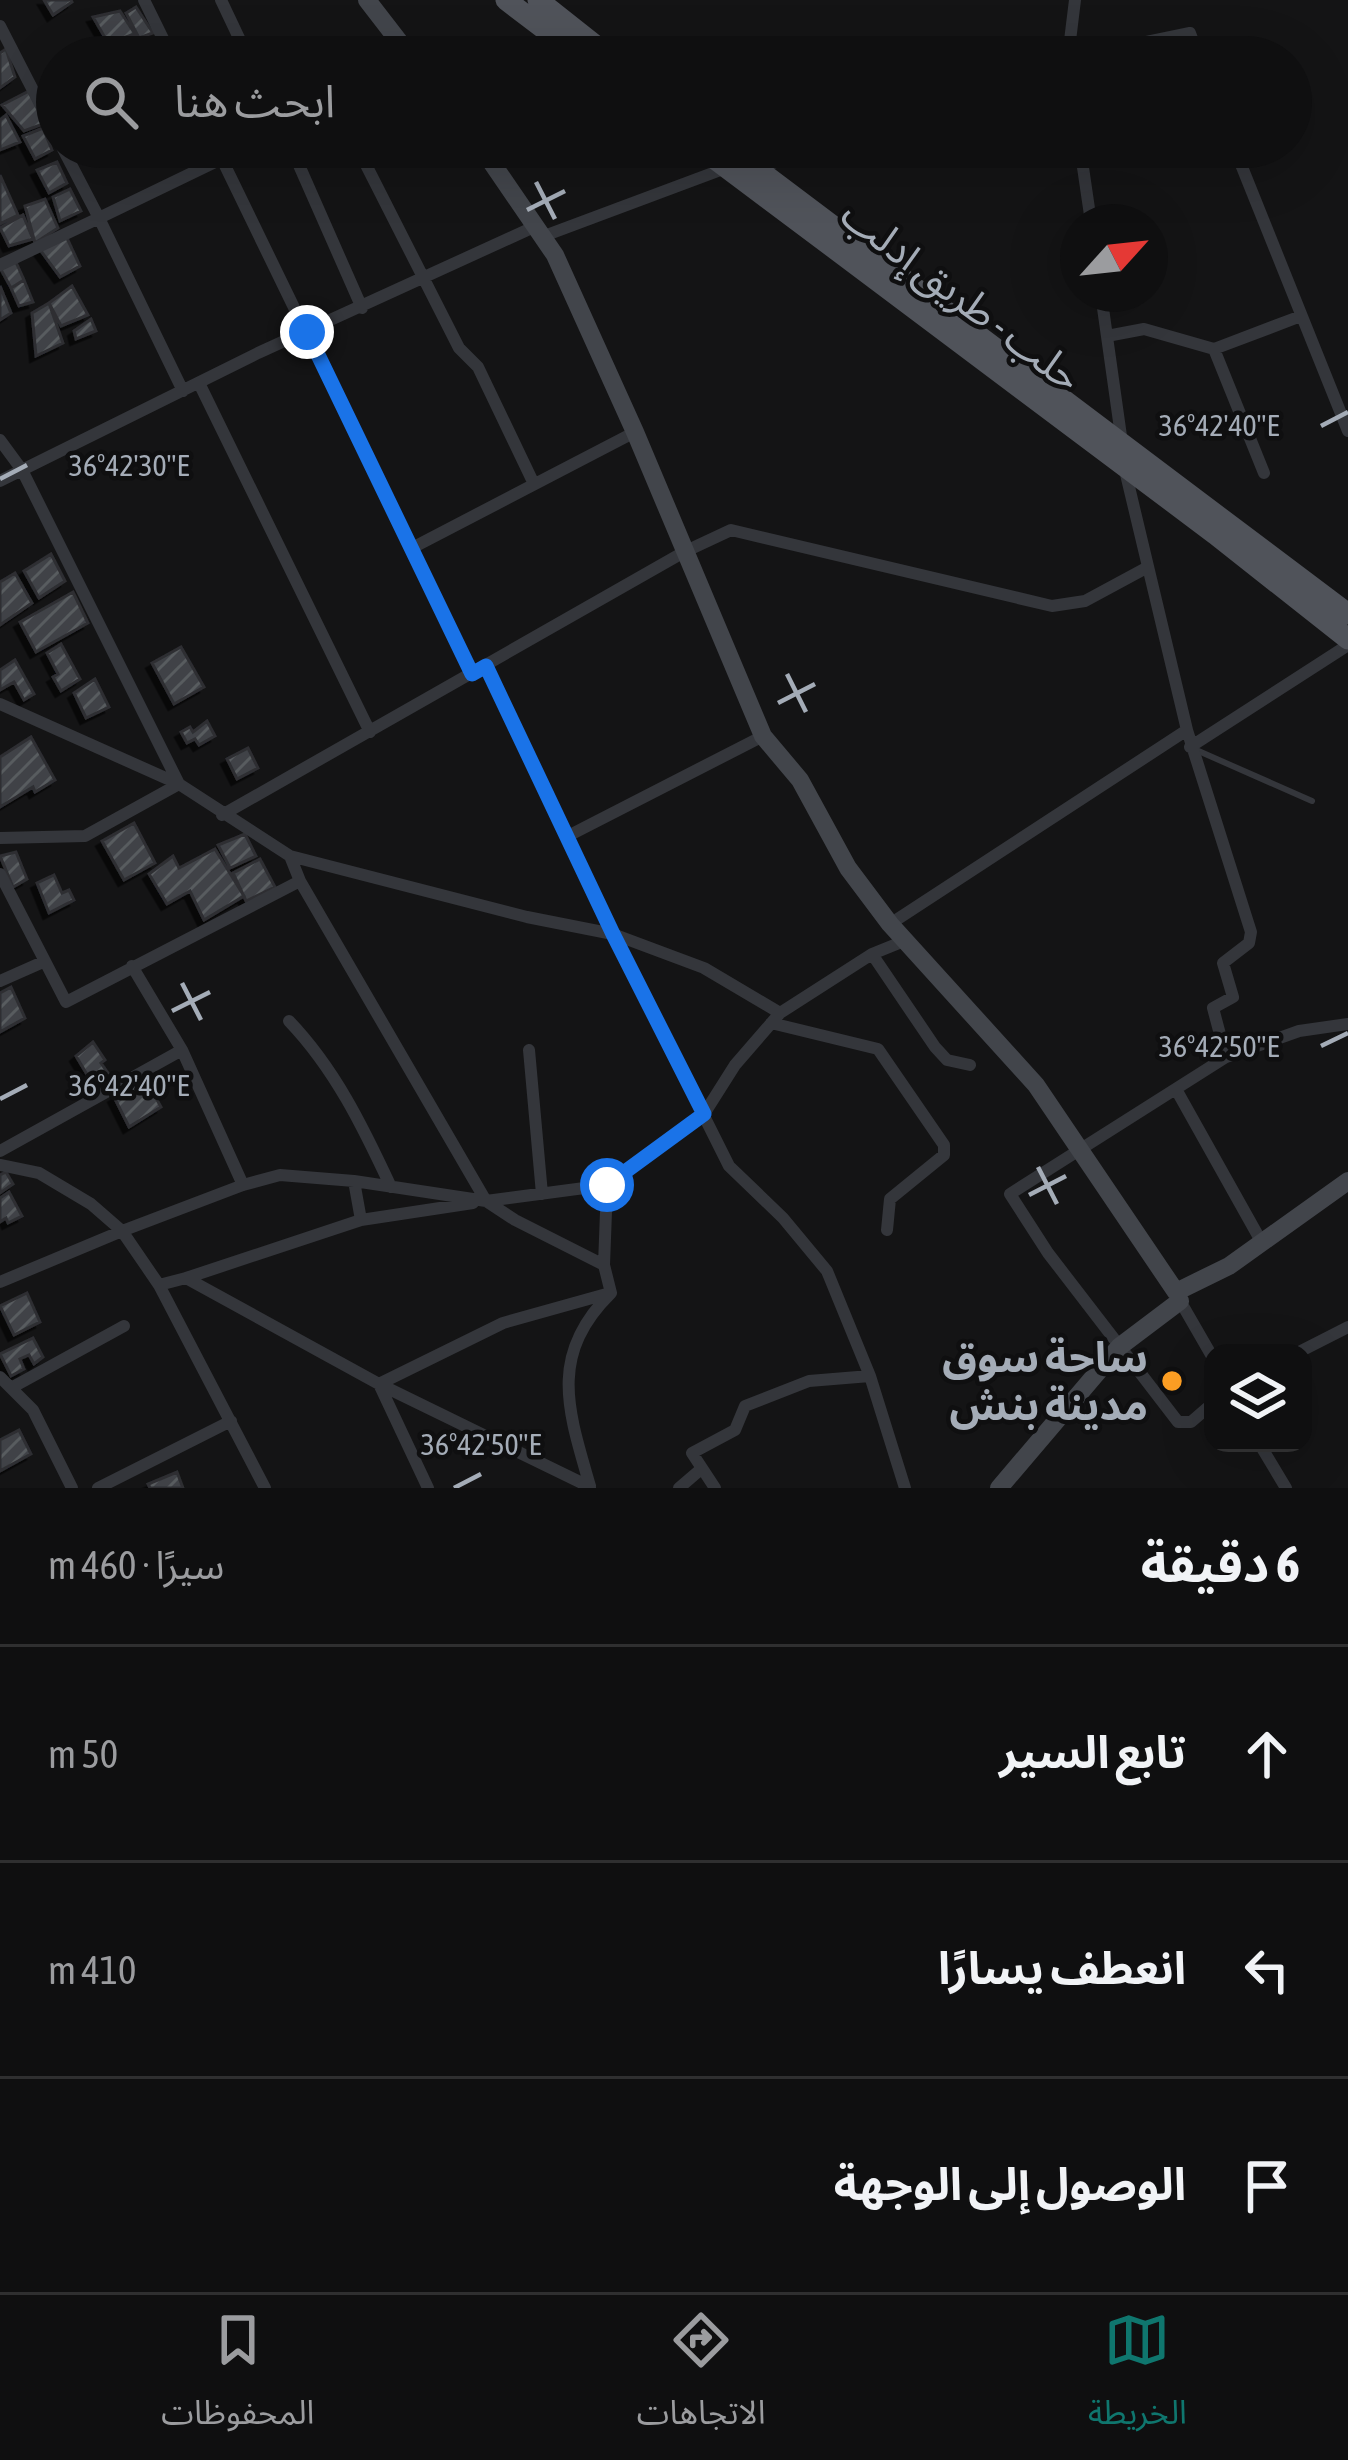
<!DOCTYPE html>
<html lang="ar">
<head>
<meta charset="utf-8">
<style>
	:root { --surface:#0f0f10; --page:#1d1d1e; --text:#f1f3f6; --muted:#9b9c9f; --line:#2f2f30; --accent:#0f766e }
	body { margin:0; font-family:"Asap Condensed","Noto Sans Arabic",sans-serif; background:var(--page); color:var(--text); direction:rtl }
	.controls { position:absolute; right:36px; bottom:36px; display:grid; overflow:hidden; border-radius:24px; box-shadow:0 12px 48px #0002 }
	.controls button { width:108px; height:108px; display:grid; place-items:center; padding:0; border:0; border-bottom:3px solid var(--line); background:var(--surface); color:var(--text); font:60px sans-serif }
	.compass { position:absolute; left:1060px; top:204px; width:108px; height:108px; border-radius:50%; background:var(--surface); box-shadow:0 12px 48px #0002; rotate:63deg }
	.stop { position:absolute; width:36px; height:36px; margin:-27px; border:9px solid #1a73e8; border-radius:50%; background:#fff }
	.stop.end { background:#1a73e8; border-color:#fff; box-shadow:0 3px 12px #0008 }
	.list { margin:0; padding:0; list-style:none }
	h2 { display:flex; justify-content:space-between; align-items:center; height:156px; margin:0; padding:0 48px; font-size:51px }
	h2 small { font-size:39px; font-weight:400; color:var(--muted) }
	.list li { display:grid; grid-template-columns:78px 1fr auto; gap:36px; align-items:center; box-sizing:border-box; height:216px; padding:0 48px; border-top:3px solid var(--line) }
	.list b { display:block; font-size:45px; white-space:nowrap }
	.list em { font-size:39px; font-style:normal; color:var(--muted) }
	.icon { flex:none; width:66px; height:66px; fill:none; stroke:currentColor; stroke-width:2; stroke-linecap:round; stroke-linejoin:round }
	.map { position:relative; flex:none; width:1348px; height:1488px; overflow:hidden; direction:ltr }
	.search { position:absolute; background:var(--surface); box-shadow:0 12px 48px #0002; left:36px; right:36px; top:36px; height:132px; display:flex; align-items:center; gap:30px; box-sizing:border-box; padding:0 42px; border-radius:66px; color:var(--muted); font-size:45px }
	.sheet { height:804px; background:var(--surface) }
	nav { display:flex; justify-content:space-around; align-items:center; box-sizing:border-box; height:168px; border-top:3px solid var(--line); background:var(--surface); font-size:33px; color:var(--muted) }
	nav a { display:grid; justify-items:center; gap:6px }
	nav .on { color:var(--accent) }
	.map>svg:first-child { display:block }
</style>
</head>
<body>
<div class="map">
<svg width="1348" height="1488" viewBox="0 0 1348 1488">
	<defs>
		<pattern id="building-hatch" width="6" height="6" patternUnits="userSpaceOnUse" patternTransform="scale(3)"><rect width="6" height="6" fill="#3f4246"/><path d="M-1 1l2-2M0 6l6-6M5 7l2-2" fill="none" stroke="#585b5e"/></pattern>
		<filter id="shadow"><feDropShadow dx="-5.5" dy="5.5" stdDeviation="0" flood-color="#0009"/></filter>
	</defs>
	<rect width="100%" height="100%" fill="#141415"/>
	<path fill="url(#building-hatch)" stroke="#2d2e32" stroke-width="3" filter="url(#shadow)" d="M44,0H71L72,2L53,15Z
		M136,7L153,33L139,38L126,13Z
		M120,11L135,34L108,43L93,17Z
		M6,49L15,77L0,88V53Z
		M29,91L46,123L24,131L2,105Z
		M6,115L20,142L0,150V120Z
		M43,128L52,150L35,159L23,136Z
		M57,162L67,183L49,193L37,170Z
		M0,175L18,215L0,224Z
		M70,189L81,211L60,221L53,197Z
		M45,199L58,228L35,243L25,206Z
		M23,215L33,239L9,246L0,228Z
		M66,236L80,266L60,277L38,247Z
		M15,260L24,280L11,288L0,268Z
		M24,280L33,302L19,306L11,288Z
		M0,286L11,313L0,320Z
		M72,286L88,315L61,326L49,303Z
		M49,303L63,343L36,356L32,313Z
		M91,319L96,331L76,339L74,331Z
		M51,554L65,581L39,598L24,571Z
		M15,573L32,603L0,625V582Z
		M73,592L88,623L36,652L20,622Z
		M61,644L80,679L61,691L53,677L58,674L47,653Z
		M181,647L204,687L174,704L152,663Z
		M15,660L34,694L24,700L14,682L0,690V670Z
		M95,679L109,707L86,718L74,693Z
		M207,721L215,736L199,745L195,739L187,743L181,732L190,727L193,732Z
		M31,737L55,780L35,792L33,787L0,807V757Z
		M248,748L258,768L237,779L227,759Z
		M134,823L155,863L124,880L102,841Z
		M245,834L256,856L230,868L218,845Z
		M215,849L244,896L204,920L190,891L167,904L149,874L173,856L179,868Z
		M16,852L27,879L13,887L0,856Z
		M260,859L275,887L246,901L233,873Z
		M54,875L62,893L69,890L74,900L49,913L37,883Z
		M11,987L25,1018L0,1032V993Z
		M93,1042L105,1060L101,1063L108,1073L92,1083L76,1056Z
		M145,1078L161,1107L129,1127L114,1097Z
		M6,1172L13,1184L0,1193V1175Z
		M9,1192L22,1216L8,1223L6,1218L0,1222V1198Z
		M27,1293L40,1322L14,1335L0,1306Z
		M33,1338L43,1357L34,1364L29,1355L20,1359L24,1369L11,1376L0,1354Z
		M19,1430L31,1454L0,1471V1440Z
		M177,1472L183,1488H150L148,1484Z"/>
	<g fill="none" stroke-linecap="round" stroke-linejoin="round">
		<path stroke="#34363b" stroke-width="6" d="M1194,749L1312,801"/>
		<path stroke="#34363b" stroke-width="12" d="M144,0L172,57
			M221,0L248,57
			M0,26L57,137
			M1068,57L1075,0
			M1074,57L1190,33L1199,57
			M62,147L99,218L246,147
			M216,147L472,674
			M291,147L362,308
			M357,147L459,348L478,367L534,484
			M1080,147L1091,222
			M1234,147L1348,431
			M756,169L818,147
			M544,236L726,168
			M0,265L99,218L183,391
			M1101,294L1122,443
			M1107,336L1144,329L1214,349L1301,316
			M1214,349L1264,473
			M199,383L370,732
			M0,440L22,470L179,784L85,836L0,838
			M0,481L258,353L536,226
			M412,548L635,432
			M486,666L613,934L729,1166L783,1218L827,1271L870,1376L905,1488
			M0,704L179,784L290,856L300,881L486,1201L607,1185L704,1114L735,1065L780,1013L872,954L904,941
			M1187,730L1251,932L1249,943L1223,963L1233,997L1213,1008L1226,1057
			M1190,747L1348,645
			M222,815L684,552L731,530L1052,606L1085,601L1148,567
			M566,837L763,736
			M290,856L527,917L613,934L704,968L780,1013
			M0,874L66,1002L300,881
			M890,924L1187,730L1125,470
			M872,954L935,1047L947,1060L970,1065
			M132,966L182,1050L243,1185
			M0,981L43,962
			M289,1021C335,1069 363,1127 391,1187
			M771,1023L878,1049L944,1145V1155L890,1199L887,1230
			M529,1050L542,1194
			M1177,1091L1261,1241
			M0,1151L182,1050
			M0,1165L39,1173L91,1204L122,1231L159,1285L265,1488
			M354,1181L361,1220
			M604,1265L607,1185
			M186,1278L361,1220L473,1203
			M0,1282L122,1231L243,1185L280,1175L354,1181L486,1201L515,1220L604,1265L611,1293C548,1355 568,1410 590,1486
			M159,1285L186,1278L379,1384L590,1487
			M1179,1299L1213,1358
			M1297,1353L1348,1327
			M0,1377L33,1410L72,1488
			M11,1388L124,1326
			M1213,1403L1191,1422H1178L1048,1253L1010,1194L1226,1057L1299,1031L1348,1024
			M1259,1443L1286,1488
			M98,1488L231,1421
			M428,1488L379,1384L503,1323L610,1293
			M679,1488L700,1470
			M715,1488L692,1453L735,1430L745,1406L809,1381L870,1376"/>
		<path stroke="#42454b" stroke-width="18" d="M367,0L411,57
			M481,147L555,255L635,432L763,736L800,780L848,868L890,924L1036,1085L1176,1292L1229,1266L1348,1181
			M999,1488L1119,1347L1180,1301"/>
		<path stroke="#50535a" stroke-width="21" d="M506,0L581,57
			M538,0L610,57
			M699,147L1215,534L1348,639
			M728,147L1348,614"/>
	</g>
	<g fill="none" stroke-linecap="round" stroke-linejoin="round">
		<path stroke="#1a73e8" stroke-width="15" d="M307,332L472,674L486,666L613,934L704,1114L607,1185"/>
	</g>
	<path fill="none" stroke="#a4acb7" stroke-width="4.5" d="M536,182L555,219M527,210L565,191M1321,426L1348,412M0,479L27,465M787,674L806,712M778,703L815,684M182,983L201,1020M172,1011L210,992M1321,1046L1348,1033M0,1099L27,1085M1038,1167L1057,1204M1029,1195L1066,1176M454,1488L481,1474"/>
	<circle fill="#fd9f24" stroke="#0f0f10" stroke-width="4.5" cx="1172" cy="1381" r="12"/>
	<g text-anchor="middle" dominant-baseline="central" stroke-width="9" stroke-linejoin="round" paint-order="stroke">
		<g font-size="42" fill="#a4acb7" stroke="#0f0f10">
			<text transform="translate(962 295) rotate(37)">حلب - طريق إدلب</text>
		</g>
		<g font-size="42" font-weight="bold" fill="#a4acb7" stroke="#0f0f10" text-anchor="end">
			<text x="1148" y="1357">ساحة سوق<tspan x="1148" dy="48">مدينة بنش</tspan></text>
		</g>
	</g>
	<g font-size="30" text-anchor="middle" fill="#a4acb7" stroke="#0f0f10" stroke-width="9" stroke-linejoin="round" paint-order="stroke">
		<text x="1219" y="436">36°42'40"E</text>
		<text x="129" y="476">36°42'30"E</text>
		<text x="1219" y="1057">36°42'50"E</text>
		<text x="129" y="1096">36°42'40"E</text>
		<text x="481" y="1455">36°42'50"E</text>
	</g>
</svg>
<div class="controls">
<button><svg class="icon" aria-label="layers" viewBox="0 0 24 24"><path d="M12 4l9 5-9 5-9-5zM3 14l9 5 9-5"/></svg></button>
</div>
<svg class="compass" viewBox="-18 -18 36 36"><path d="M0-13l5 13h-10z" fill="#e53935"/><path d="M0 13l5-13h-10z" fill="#9b9c9f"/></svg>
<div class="stop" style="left:607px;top:1185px"></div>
<div class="stop end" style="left:307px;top:332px"></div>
<div class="search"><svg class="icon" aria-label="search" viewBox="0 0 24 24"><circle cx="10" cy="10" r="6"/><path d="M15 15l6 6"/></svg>ابحث هنا</div>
</div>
<section class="sheet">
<h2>6 دقيقة<small>سيرًا · 460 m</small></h2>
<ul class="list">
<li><svg class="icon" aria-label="ahead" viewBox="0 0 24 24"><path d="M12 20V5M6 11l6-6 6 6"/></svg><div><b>تابع السير</b></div><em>50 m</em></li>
<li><svg class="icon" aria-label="left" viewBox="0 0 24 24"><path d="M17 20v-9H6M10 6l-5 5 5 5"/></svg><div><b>انعطف يسارًا</b></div><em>410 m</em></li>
<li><svg class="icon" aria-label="arrive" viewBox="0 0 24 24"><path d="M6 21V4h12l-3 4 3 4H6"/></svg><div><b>الوصول إلى الوجهة</b></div></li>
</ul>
</section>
<nav>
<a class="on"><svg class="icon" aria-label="map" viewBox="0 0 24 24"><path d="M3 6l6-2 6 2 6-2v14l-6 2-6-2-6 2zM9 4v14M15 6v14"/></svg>الخريطة</a>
<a><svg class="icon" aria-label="directions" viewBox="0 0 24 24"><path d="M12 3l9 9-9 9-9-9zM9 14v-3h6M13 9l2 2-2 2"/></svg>الاتجاهات</a>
<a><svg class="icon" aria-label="saved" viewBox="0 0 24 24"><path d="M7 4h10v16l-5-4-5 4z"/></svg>المحفوظات</a>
</nav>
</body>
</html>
